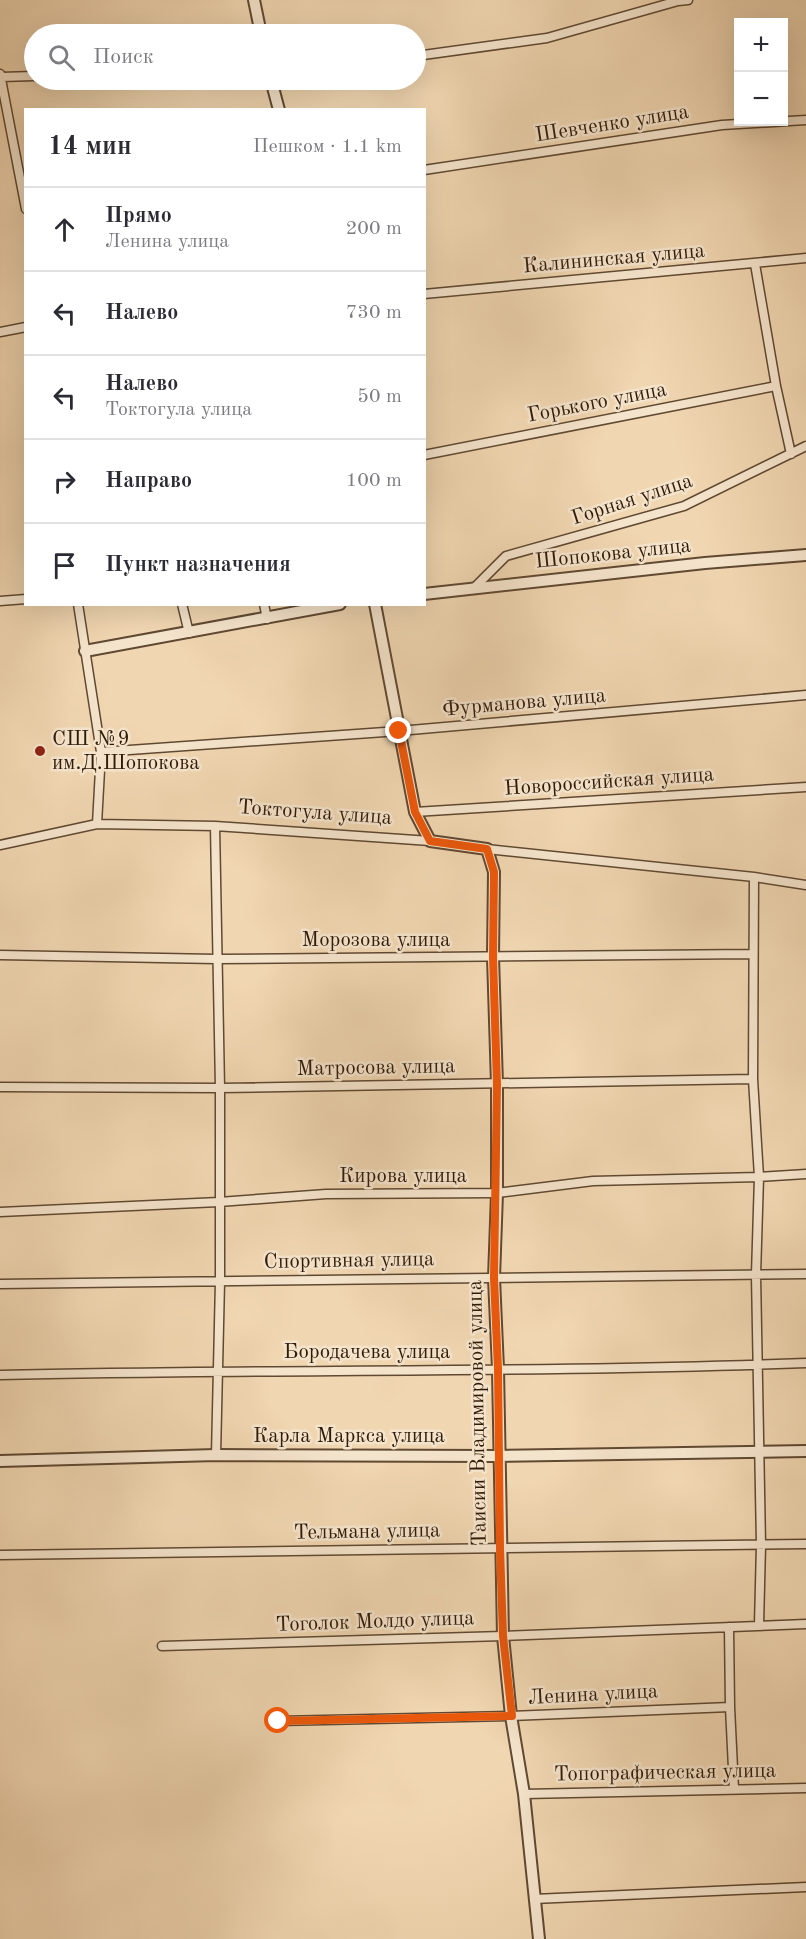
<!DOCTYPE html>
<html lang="ru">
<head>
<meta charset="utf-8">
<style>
	:root { --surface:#fff; --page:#f7f7f7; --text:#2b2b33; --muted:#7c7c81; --line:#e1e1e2 }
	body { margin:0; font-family:"Old Standard TT",serif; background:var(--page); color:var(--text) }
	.controls { position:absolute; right:18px; top:18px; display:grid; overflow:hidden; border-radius:0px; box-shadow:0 6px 24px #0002 }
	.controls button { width:54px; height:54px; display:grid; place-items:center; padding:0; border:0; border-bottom:2px solid var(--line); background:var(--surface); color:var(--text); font:30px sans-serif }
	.stop { position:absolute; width:18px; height:18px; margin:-14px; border:4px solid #ea580c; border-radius:50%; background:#fff }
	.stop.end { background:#ea580c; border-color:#fff; box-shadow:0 2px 6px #0008 }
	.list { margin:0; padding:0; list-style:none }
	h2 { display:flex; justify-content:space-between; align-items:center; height:78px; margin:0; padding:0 24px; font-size:26px }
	h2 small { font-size:20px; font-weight:400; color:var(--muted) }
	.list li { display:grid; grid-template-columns:39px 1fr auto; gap:18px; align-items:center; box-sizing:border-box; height:84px; padding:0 24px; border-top:2px solid var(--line) }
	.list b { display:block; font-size:22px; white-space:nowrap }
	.list p { margin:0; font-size:20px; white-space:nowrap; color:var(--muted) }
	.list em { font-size:20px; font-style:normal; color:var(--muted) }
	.icon { flex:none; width:33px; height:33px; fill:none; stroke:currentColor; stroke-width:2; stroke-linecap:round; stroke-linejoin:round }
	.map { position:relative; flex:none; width:806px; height:1939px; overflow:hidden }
	.search { position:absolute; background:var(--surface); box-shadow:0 6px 24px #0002; left:24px; top:24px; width:402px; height:66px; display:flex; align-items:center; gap:15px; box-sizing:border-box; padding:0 21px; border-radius:33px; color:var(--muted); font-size:22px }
	.panel { position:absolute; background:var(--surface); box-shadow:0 6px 24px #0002; left:24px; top:108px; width:402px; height:498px; border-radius:0px }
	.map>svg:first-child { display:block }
</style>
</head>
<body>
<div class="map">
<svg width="806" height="1939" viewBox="0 0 806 1939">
	<rect width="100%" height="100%" fill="#f0d6b1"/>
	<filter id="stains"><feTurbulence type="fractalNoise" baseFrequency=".00333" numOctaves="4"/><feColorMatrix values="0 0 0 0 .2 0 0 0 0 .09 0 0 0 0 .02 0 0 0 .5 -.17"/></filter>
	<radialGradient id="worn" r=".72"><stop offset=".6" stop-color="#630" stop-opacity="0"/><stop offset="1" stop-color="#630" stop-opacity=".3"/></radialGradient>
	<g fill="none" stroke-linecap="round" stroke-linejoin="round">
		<g stroke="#604932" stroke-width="11">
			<path id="minor" d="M416,56L547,38L678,1L688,0
				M0,74L26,209
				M1,77L34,76
				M424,170L722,125L806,120
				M755,264L776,386L791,454
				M424,294L806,258
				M0,332L26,327
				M424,455L776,386
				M473,589L506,556L684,506L806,446
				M0,601L26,599
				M78,604L101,752L97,824
				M182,604L189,633
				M264,604L267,619
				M101,752L399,731L806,695
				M415,812L806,787
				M215,826L220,1088V1281L216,1455
				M0,845L97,824L215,826L430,841
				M487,849L754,877L806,885
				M754,877L753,1079L759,1177L756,1275L761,1545L759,1625
				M0,955L216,959L753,954
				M0,1087L220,1088L753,1079
				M0,1212L219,1202L326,1194L497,1193L593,1181L759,1177L806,1174
				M0,1284L806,1274
				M0,1375C269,1369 538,1373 806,1363
				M0,1555L806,1544
				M729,1627L730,1707L734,1789
				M162,1646L503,1636L806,1624
				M278,1721L511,1716L730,1707
				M524,1794L806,1788
				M534,1899L806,1887"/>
		</g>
		<g stroke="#604932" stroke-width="14">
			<path id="tertiary" d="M254,0L261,34
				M271,80L279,110
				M424,594L705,563L806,555
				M375,604L415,812L430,841L487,849L494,872L493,957L497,1084V1193L494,1278L498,1369L503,1636L511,1716L524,1794L539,1939
				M85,651L340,604
				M0,1461L216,1455L499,1456L806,1451"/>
		</g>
		<use href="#minor" stroke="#f5e4cc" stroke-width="8"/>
		<use href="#tertiary" stroke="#f5e4cc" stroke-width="10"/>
	</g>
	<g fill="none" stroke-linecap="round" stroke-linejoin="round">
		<path stroke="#ea580c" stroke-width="8" d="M278,1721L512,1716L503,1636L500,1549L498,1369L494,1278L497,1084L493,957L494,872L487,849L430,841L415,812L399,731"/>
	</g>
	<circle fill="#8f2418" stroke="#f5e4cc" stroke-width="2" cx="40" cy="751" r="6"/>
	<g text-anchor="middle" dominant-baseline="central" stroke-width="5" stroke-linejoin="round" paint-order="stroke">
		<g font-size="21" fill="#301a08" stroke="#f5e4cc">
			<text transform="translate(612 124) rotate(-9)">Шевченко улица</text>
			<text transform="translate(614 259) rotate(-5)">Калининская улица</text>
			<text transform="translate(597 403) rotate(-11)">Горького улица</text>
			<text transform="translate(632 500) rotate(-18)">Горная улица</text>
			<text transform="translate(613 554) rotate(-6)">Шопокова улица</text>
			<text transform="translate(524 703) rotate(-5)">Фурманова улица</text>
			<text transform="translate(609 782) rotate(-4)">Новороссийская улица</text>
			<text transform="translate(315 813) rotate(4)">Токтогула улица</text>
			<text x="376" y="940">Морозова улица</text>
			<text transform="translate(376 1068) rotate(-1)">Матросова улица</text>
			<text x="403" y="1176">Кирова улица</text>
			<text transform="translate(349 1261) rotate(-1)">Спортивная улица</text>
			<text x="367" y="1352">Бородачева улица</text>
			<text transform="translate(478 1413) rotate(-91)">Таисии Владимировой улица</text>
			<text x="349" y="1436">Карла Маркса улица</text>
			<text transform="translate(367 1532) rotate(-1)">Тельмана улица</text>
			<text transform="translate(375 1622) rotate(-2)">Тоголок Молдо улица</text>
			<text transform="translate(593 1695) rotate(-3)">Ленина улица</text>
			<text transform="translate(665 1773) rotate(-1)">Топографическая улица</text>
		</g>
		<g font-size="21" fill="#301a08" stroke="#f5e4cc" text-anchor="start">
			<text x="52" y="739">СШ №9<tspan x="52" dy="24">им.Д.Шопокова</tspan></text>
		</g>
	</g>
	<rect width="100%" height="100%" filter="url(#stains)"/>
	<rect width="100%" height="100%" fill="url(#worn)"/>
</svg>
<div class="controls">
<button>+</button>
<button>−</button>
</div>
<div class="stop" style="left:278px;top:1721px"></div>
<div class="stop end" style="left:399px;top:731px"></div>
<div class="search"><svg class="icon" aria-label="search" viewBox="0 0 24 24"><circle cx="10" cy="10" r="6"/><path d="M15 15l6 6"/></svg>Поиск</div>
<section class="panel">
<h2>14 мин<small>Пешком · 1.1 km</small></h2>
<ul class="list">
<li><svg class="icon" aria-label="ahead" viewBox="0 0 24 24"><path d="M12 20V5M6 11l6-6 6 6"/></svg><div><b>Прямо</b><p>Ленина улица</p></div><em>200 m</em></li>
<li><svg class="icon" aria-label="left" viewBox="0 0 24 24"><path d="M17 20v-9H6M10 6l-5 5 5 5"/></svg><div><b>Налево</b></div><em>730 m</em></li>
<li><svg class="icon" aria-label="left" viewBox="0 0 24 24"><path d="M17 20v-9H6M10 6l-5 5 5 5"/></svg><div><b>Налево</b><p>Токтогула улица</p></div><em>50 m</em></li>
<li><svg class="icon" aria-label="right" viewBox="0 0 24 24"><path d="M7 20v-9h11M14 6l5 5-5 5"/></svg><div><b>Направо</b></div><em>100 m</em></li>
<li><svg class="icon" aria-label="arrive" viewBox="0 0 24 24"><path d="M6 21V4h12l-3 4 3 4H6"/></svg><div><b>Пункт назначения</b></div></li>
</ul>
</section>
</div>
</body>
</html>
